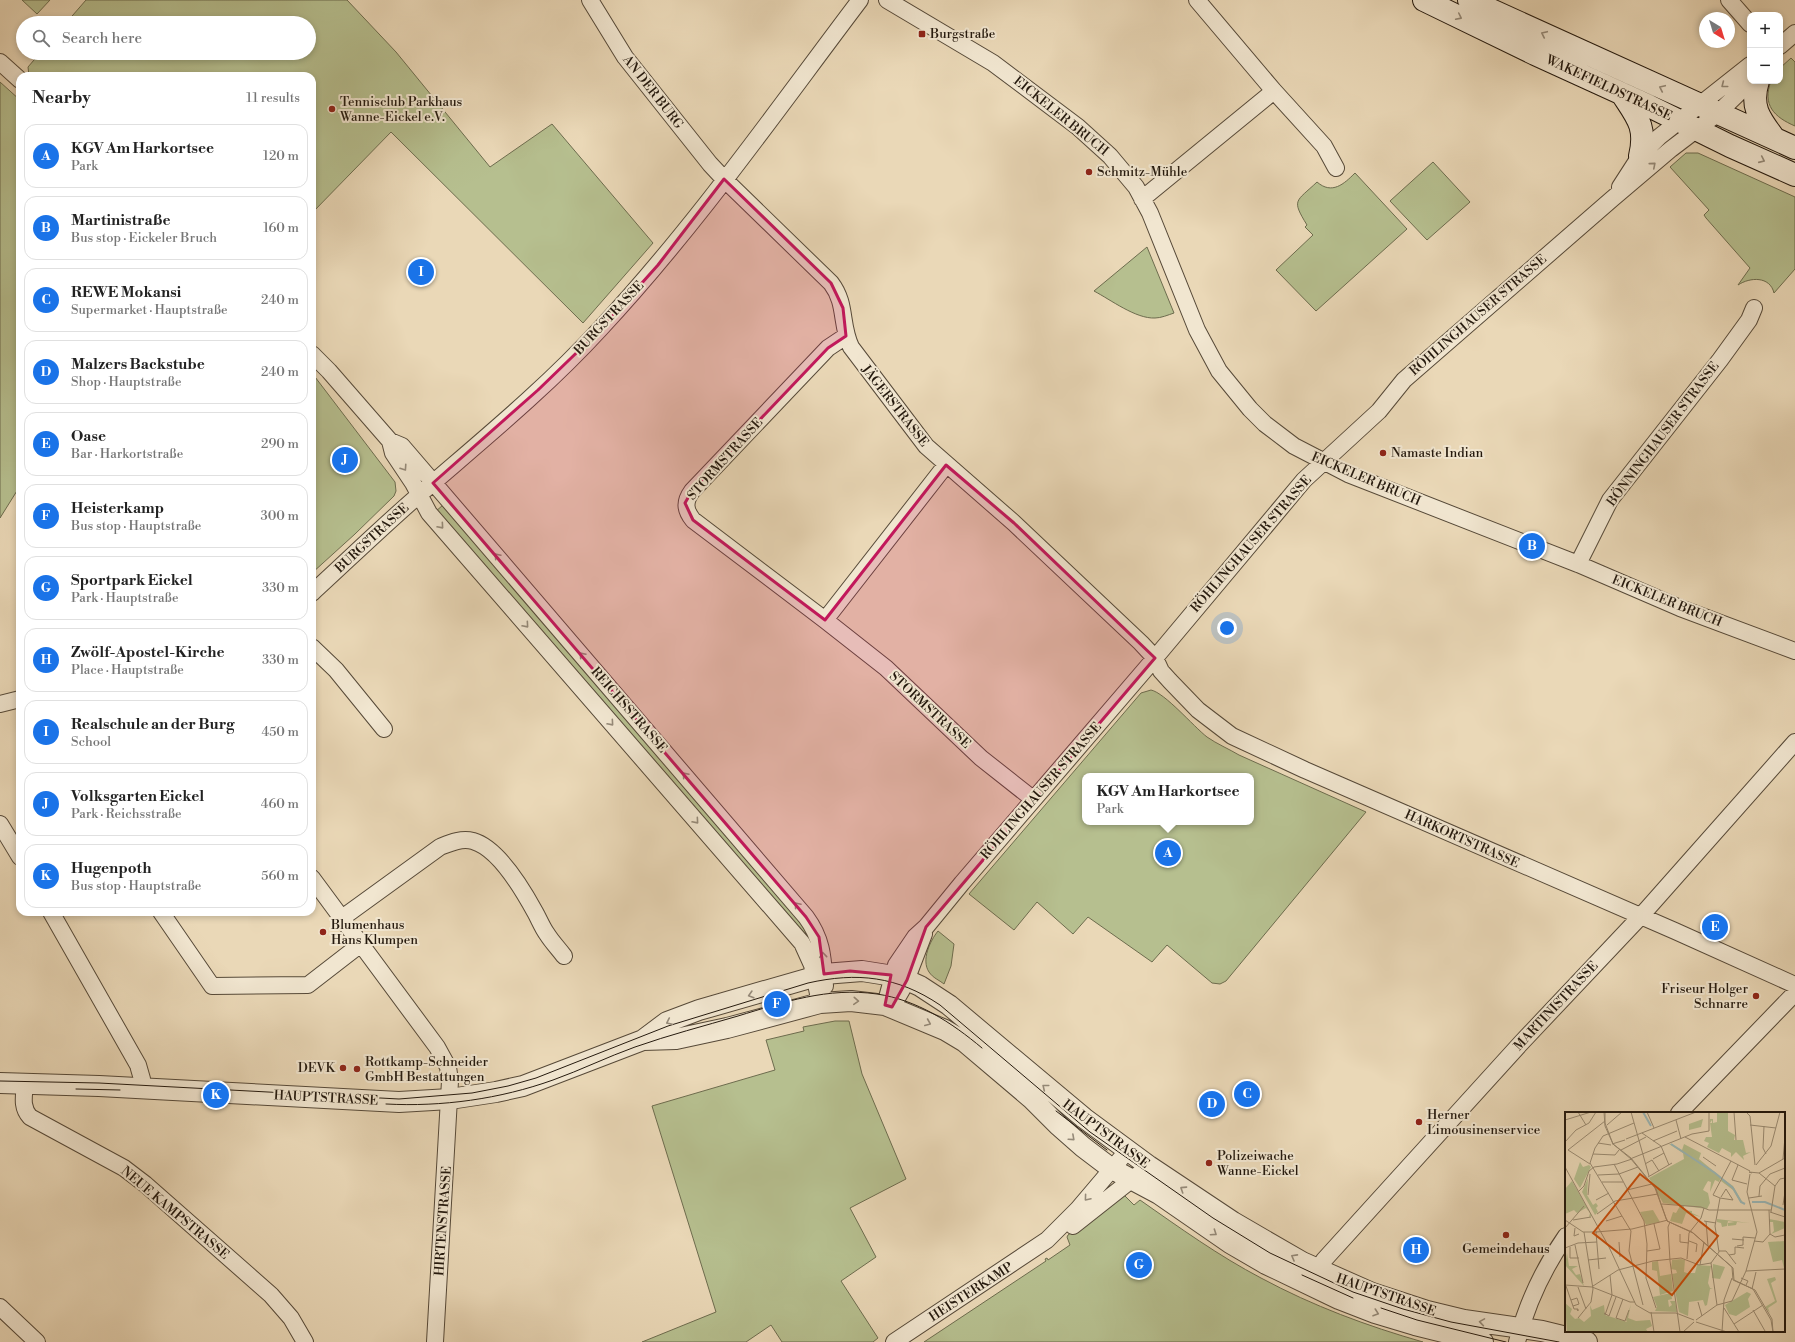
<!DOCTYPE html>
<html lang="en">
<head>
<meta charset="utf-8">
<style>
	:root { --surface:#fff; --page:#f6f6f6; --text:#222; --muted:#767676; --line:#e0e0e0; --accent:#1a73e8 }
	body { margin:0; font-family:"Libre Bodoni",serif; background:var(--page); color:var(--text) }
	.controls { position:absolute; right:12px; top:12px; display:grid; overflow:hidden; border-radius:8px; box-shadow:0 2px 6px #0003 }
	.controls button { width:36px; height:36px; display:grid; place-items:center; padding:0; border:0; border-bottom:1px solid var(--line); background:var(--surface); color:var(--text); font:20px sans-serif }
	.compass { position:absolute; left:1699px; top:12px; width:36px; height:36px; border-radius:50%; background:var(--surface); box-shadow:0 2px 6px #0003; rotate:142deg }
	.you { position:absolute; left:1227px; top:628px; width:14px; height:14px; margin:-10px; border:3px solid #fff; border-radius:50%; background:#1a73e8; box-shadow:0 0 0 6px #1a73e833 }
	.badge { display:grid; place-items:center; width:26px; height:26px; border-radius:50%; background:var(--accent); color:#fff; font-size:13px; font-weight:700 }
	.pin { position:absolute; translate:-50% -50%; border:2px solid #fff; box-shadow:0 1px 4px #0006 }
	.popup { position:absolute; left:1082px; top:773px; width:172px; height:52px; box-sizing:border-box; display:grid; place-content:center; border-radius:8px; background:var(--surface); filter:drop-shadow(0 1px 3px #0005); font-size:13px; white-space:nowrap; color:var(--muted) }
	.popup b { font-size:15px; color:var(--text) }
	.popup::after { content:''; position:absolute; left:50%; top:100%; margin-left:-8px; border:8px solid transparent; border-top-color:var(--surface) }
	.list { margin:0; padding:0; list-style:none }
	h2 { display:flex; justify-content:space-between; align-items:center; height:52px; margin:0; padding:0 16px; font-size:17px }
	h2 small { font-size:13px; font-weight:400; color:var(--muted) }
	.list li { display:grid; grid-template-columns:26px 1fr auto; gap:12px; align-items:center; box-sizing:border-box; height:64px; margin:0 8px 8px; padding:0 8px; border:1px solid var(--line); border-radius:12px }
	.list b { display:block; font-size:15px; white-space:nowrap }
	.list p { margin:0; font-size:13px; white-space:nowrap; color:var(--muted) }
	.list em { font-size:13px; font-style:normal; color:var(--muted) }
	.icon { flex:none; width:22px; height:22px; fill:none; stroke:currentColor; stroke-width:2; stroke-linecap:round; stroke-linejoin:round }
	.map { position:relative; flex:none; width:1795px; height:1342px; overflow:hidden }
	.search { position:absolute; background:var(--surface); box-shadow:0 2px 6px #0003; left:16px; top:16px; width:300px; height:44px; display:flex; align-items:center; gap:10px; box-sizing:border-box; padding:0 14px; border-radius:22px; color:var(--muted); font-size:15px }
	.panel { position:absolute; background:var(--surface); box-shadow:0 2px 6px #0003; left:16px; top:72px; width:300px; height:844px; border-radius:12px }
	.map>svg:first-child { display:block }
</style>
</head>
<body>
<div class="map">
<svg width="1795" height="1342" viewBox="0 0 1795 1342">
	<rect width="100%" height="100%" fill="#ead8b7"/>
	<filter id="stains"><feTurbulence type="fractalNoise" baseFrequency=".005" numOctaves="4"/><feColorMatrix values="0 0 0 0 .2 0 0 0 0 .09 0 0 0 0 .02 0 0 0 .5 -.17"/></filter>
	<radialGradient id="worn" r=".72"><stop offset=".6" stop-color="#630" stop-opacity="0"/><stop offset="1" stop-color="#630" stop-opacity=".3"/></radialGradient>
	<path fill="#b6bf8f" stroke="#6d6c4e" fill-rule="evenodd" d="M22,0H50L37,14Z
		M86,0H347L396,52L490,167L552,124L653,243L583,323L391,132L312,213V76H29L28,67L40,53H309V23H66Z
		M1791,58L1795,62V126C1774,117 1762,105 1771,81H1780V68Z
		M0,82L20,100V486L0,518Z
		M1686,153H1698L1795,197V269L1774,293C1770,276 1750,277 1738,285L1750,268L1706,218L1704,215L1709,210L1670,167Z
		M1433,162L1470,202L1427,240L1390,201Z
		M1355,173L1407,229L1316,311L1276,270L1313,235L1305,227L1307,225C1291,199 1296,202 1317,182C1332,195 1344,184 1355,173Z
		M1147,247L1174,313C1168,315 1161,318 1155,318C1136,319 1111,300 1094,291Z
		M312,373L395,482L396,491L394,496L355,534L312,573Z
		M443,505L803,921L816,950L435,512Z
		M1151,690C1165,693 1193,726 1207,737C1217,744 1229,749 1239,755L1366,812L1226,981L1220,984L1212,983L1167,945L1152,962L1088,917L1073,934L1037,902L1014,930L969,894L1141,693ZM1085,776H1251V822H1085Z
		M938,931L954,944L951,966L944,984C939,980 933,978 929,972C921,960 930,941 938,931Z
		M835,1021H849L862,1074L906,1179L850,1208L876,1257L841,1281L878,1338L873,1342H782L771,1325L746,1342H642L716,1312L652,1106L775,1070L766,1040L804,1031L803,1027Z
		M1123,1194L1134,1205L1140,1200C1180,1228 1219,1256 1261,1278C1313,1306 1367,1326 1423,1342H924L1046,1261L1045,1259L1047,1258L1048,1260L1070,1245L1067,1237L1068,1235Z"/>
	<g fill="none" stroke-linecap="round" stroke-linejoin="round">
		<g stroke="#564938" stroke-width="18">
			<path id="minor" d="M590,0L625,57L710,164L724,179L831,283C847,304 840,324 851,347L926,446L1014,523L1141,643L1155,658L1161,671L1170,681L1198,710L1232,736L1305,770L1675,931L1795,985
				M887,0L993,63L1078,127L1110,156L1136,187L1150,213L1197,330L1219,371L1250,409L1265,424L1294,446L1348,474L1578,564L1680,608L1795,651
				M1197,0L1274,91L1324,146L1336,168
				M1729,0L1750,24
				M1780,46L1795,33
				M0,62L20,80
				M1620,187L1640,156L1659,137L1750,65
				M1142,199L1274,91
				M846,336L828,348L692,491C684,502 685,510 693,520L825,620L886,668L981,758L1033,799
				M312,354L329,371L390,441L393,453L413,483L429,513L802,943L812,965L820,1003
				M390,441L402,446L806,917C823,940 823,959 825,986
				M1578,564L1610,500L1720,360L1749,320L1754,308
				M312,593C348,560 383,526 420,494C481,441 545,389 600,329C695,227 776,111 860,0
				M825,620L946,465
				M312,647L336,670L384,729
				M0,704L20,699
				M0,824L20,857
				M312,878L437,1047L448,1067L450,1081L435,1342
				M51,912L138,1065L142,1079V1089
				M161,912L212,986L308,985L361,944
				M342,918L440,847C450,843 461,838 473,841C498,848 523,890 535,912C539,919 542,927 547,934C552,942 558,948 564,956
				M885,1005L896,965L915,937L926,927L962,883L1155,658L1304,480L1379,411L1404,380L1612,199L1671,149L1717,114L1751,81
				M892,1007L904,986L924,934
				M25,1084C24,1096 21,1107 30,1117L124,1168L145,1184L271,1295L291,1318L305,1342
				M1679,1113L1795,993
				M1073,1226L1149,1166
				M1318,1269L1324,1260L1521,1043L1640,917L1795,742
				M0,1307L37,1342
				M894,1342L1047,1240L1078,1209L1128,1150
				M1517,1342C1527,1303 1543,1269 1566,1236"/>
		</g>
		<g stroke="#564938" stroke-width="22">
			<path id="tertiary" d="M643,1040L667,1022L699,1010L824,974L862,971L900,977L920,986L949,1005L1084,1118L1149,1166L1233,1222L1302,1262L1372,1293L1427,1311L1464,1320L1542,1331L1587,1342
				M0,1083L99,1086L399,1102L450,1099L496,1092L523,1086L643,1040L676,1039L727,1028L820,1003L851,1001L885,1005L945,1030L965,1042L1031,1098L1058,1125L1083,1147L1112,1169L1159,1194L1230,1243L1266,1264L1339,1299L1375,1313L1415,1325L1483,1342"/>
		</g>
		<g stroke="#24190e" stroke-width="24">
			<path id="secondary" d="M1424,0L1535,54L1649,106L1730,146L1795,175
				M1469,0L1795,148
				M1758,81C1750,106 1759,118 1774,138
				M1622,94C1637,117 1647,127 1640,156"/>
		</g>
		<use href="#minor" stroke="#f1e6d0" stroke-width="16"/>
		<use href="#tertiary" stroke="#f1e6d0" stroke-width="20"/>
		<use href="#secondary" stroke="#f1e6d0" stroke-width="22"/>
		<path stroke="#24190e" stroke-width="1" d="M0,1081L99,1083L399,1099L472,1093L508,1086L536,1078L668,1026L808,983C857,972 897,976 940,1005L1090,1132L1213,1218L1270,1253L1353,1292L1403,1309L1451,1322L1559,1342
			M76,1089L120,1090
			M386,1104C442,1107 500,1099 553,1080C581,1070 607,1057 635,1047C669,1035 704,1026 738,1016C784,1002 828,987 877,994C917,1000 951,1022 982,1048
			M1056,1111L1107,1150
			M1302,1275L1353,1298
			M1381,1308L1417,1320L1506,1342"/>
	</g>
	<defs><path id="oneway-chevron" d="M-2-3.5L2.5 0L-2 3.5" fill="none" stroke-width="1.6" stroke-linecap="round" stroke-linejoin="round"/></defs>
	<g stroke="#958a79">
		<use href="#oneway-chevron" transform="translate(1459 17) rotate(26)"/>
		<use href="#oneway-chevron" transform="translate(1544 34) rotate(-155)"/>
		<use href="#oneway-chevron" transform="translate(1724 85) rotate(142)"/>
		<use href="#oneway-chevron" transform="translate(1662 88) rotate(-155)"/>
		<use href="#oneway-chevron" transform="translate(1762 160) rotate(24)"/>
		<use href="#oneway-chevron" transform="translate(1653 165) rotate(-41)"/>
		<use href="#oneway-chevron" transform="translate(404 468) rotate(56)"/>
		<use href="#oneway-chevron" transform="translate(441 526) rotate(49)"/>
		<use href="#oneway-chevron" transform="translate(497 556) rotate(-131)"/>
		<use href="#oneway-chevron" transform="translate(526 625) rotate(49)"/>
		<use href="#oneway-chevron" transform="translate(582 655) rotate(-131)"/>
		<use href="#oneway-chevron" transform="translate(611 723) rotate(49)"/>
		<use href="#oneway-chevron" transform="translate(685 775) rotate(-131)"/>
		<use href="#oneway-chevron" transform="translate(696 821) rotate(49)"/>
		<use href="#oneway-chevron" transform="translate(797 905) rotate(-130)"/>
		<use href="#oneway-chevron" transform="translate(823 955) rotate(-96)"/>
		<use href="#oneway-chevron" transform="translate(751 995) rotate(164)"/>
		<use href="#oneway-chevron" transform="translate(856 1001) rotate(4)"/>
		<use href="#oneway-chevron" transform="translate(669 1022) rotate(155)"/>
		<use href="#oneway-chevron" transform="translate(928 1023) rotate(23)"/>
		<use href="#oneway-chevron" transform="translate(1045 1087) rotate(-141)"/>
		<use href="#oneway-chevron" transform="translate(1072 1138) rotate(42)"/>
		<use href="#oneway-chevron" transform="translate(1183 1189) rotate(-147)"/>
		<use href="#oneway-chevron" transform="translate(1087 1198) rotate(130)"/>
		<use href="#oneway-chevron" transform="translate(1214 1233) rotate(34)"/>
		<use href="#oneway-chevron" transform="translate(1294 1257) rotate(-151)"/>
		<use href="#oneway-chevron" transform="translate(1376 1313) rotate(19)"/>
		<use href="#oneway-chevron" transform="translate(1482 1322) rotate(-171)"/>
	</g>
	<path fill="#c2185b" fill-opacity="0.2" stroke="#c2185b" stroke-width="3" stroke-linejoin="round" d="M724,179L831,283L843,308L846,336L828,348L692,491L685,503L693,520L825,620L946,465L1014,523L1155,658L926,927L907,980L892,1007L885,1005L891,975L850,971L824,974L819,937L806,917L433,483L538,390L599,331L658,265Z"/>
	<g fill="#8f2418" stroke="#f1e6d0" stroke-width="1.5">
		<rect x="918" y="30" width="8" height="8" rx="2"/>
		<circle cx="332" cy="109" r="4"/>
		<circle cx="1089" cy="172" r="4"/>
		<circle cx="1383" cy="453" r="4"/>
		<circle cx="323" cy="932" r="4"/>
		<circle cx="1756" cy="996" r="4"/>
		<circle cx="343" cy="1068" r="4"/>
		<circle cx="357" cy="1069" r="4"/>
		<circle cx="1419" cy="1122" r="4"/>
		<circle cx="1209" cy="1163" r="4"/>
		<circle cx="1506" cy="1235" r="4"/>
	</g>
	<g text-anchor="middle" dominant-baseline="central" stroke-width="4" stroke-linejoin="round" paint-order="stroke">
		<g font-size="13" fill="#24190e" stroke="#f1e6d0" text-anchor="start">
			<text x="930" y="34">Burgstraße</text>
			<text x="340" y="102">Tennisclub Parkhaus<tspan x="340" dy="15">Wanne-Eickel e.V.</tspan></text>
			<text x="1097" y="172">Schmitz-Mühle</text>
			<text x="1391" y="453">Namaste Indian</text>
			<text x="331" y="925">Blumenhaus<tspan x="331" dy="15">Hans Klumpen</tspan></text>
			<text x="1748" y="989" text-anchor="end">Friseur Holger<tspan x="1748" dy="15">Schnarre</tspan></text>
			<text x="365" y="1062">Rottkamp-Schneider<tspan x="365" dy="15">GmbH Bestattungen</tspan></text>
			<text x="335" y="1068" text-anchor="end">DEVK</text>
			<text x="1427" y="1115">Herner<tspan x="1427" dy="15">Limousinenservice</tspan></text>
			<text x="1217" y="1156">Polizeiwache<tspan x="1217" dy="15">Wanne-Eickel</tspan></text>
			<text x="1506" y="1249" text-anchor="middle">Gemeindehaus</text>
		</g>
		<g font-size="13" fill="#24190e" stroke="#f1e6d0">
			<text transform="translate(1609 88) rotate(25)">WAKEFIELDSTRASSE</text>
			<text transform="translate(653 92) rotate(52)">AN DER BURG</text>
			<text transform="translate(1061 116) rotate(39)">EICKELER BRUCH</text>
			<text transform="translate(1478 315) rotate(-41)">RÖHLINGHAUSER STRASSE</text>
			<text transform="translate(609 318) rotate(-47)">BURGSTRASSE</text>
			<text transform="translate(895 406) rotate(52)">JÄGERSTRASSE</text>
			<text transform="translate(1663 434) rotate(-53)">BÖNNINGHAUSER STRASSE</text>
			<text transform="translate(725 459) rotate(-48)">STORMSTRASSE</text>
			<text transform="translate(1366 479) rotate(23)">EICKELER BRUCH</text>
			<text transform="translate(372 538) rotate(-43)">BURGSTRASSE</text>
			<text transform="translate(1251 544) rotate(-49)">RÖHLINGHAUSER STRASSE</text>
			<text transform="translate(1667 601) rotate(22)">EICKELER BRUCH</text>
			<text transform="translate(629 710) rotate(49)">REICHSSTRASSE</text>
			<text transform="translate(930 710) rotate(43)">STORMSTRASSE</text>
			<text transform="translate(1041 791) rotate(-49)">RÖHLINGHAUSER STRASSE</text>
			<text transform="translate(1462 839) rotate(24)">HARKORTSTRASSE</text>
			<text transform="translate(1556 1006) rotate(-47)">MARTINISTRASSE</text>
			<text transform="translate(326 1098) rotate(3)">HAUPTSTRASSE</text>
			<text transform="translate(1106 1134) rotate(37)">HAUPTSTRASSE</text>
			<text transform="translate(175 1213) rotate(40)">NEUE KAMPSTRASSE</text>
			<text transform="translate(443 1221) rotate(-86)">HIRTENSTRASSE</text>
			<text transform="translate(971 1292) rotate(-33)">HEISTERKAMP</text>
			<text transform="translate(1386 1295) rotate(19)">HAUPTSTRASSE</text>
		</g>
	</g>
	<g transform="translate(1565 1112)">
		<rect width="220" height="220" fill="#ead8b7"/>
		<path d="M152,0H163V19L170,23L169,28H178L181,41L186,40L178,44L179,48L171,40L166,45V41L157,36L154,41L142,35L144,31L139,29L141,25H147L145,11H147V8L145,11V7H148V11L152,10ZM138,7L136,15L124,18V12ZM104,32H106L117,38L119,32L136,41L134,47L156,65L154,70L150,68L145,80L146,70L143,69L140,74L138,78L143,81L145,91L142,97L98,91L84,66L119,47L118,41ZM15,50L18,55L24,53L26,55L15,76L9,67ZM23,66L22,83L28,93L31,91L33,94L31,96L33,100L30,103L17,80ZM157,66L168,74L178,91H184H176L168,78L156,69ZM7,69L27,104L24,105L25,101L21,96L12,101L9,98L0,102V77ZM115,94H119V98L127,99V101L136,105L121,101L117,112L105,109L108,100L111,101ZM88,98L95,110L81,113L75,100ZM152,107L185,111L172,110L171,113L163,114V111L170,110L163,109L162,114L157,115L156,111L152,110ZM204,107L220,110V116L206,122L209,119L208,110H204ZM220,129V156H219L217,148L208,150L203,130ZM2,141L4,154H13L7,157L11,163L15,162L19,174L0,153ZM116,147L120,148L119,160L122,161H130L132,153L146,154L143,171L145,176H148L145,177L142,193L140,194L138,188L124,190L123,204L114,200L107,162L112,161L111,158L106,157L107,148ZM93,149L95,164L106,162L108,179L95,183L92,159L87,158V150ZM148,152L160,155L155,167L147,166ZM210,165L211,168L206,171L212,190L203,196L205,201L200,195L210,189L202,167ZM182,180L186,182L183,187L185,195L171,204L164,202L160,193ZM106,181L107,187L103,188L104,195L107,193L105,189H110L112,200L90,199L92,195L88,185ZM0,191L7,197L5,202L10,207L14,206L19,210L26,204L25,193L27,198L39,193L40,203L62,210L61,208L66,192L63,206L71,209L85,208L87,214L81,217L83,220H2Z" fill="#b6bf8f"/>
		<path fill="none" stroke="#9bb8b8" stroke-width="2" d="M78,0L86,14M106,32L150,61L168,76L176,90L180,92M187,90H200L220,98"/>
		<path fill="none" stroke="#9b8c73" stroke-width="1" d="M13,0L21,13M39,0L40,14L48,32L66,46L91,77L102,109L128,121L167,155L168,168L188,177L206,208L208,220M40,0V11L48,32L66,47L90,76L102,109L127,120L168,156M66,0L84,64M82,0L89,16M169,0L171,28M181,0L185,4L190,53M0,8L26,0M111,8L116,27M42,13L57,0M185,13L211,16M199,14L198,36L201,42M77,21L96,34L104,53M120,25L185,59M61,27L131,0M88,29L112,19M0,30L11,18L24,11L31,0M33,31L46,33M47,32L60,28M56,38L81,25M28,42L50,43L54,38M138,45L151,54M65,47L127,22L144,19V0M88,47L99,41M218,47L220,25M25,51L66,119L64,139L78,193M25,51L30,36L38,24L69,11M25,52L3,38L40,9M49,52L79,109L82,132L81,166L91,196M80,52L87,48L94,59M173,53L167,68L182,72M191,53L206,34L215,0M0,55L44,135L71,193L85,201H111L129,208M187,61L184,60L194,61L220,46M194,61L210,74M33,63L54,62L73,55M83,65L107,51M37,70H58M62,78L87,72M14,79L19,74L24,59L29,55L52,52L67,47M23,83L25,62M194,84L195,74L205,62L220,56M156,85L161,77L168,88L155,86L148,83L166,49M184,86L197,84M31,88L44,81M97,92L136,95L144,98H206M218,93L220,80M204,98L205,122M205,100L220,105M206,100L210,74L215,67L220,66M32,102L50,89L93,82M0,108L18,120H32M8,108L26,105M41,109L57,104M139,109L151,111M141,109L143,134M105,110L103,115L105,149L115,220M0,116L19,94M10,116L9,124L14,122M31,120L67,117L103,108M31,120L34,157M115,122V130L124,131M205,122L210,125L220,123M167,127L179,128M124,129L132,132L131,140M189,129L198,130L205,122M54,130L55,145M10,133L18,171M172,134L178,133V125L190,126M5,135V146H14M0,136L13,131L32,130M82,139L95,137L89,112M154,139H161L171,152M164,143L170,142V135L179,136M122,147L124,121L136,106L139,96M23,148L41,146M146,151L152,193M135,153L139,130M168,156L169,168L190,178L207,207L208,220M181,159L192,120L182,80L185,62M181,159L220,157M45,163L47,183M176,166L183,169L181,173M0,173L27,175L65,190H70M1,174L9,197H13V199L12,197M28,174L53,158L88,149L116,146L134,153L146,151L154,140L150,114L155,86M13,175L21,197M187,177L191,160M58,187L51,206L60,209L64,198M6,188L12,186L14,192L8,194M133,190L137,204M159,196L174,220M188,198L200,219M86,200L89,220M39,201L44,204L51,185M40,203L47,183M13,206L26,190L28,177L19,120M131,208L152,193L167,189L181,159M131,210L162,220M169,212L198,193M118,220L129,210M157,220L159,188L167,166"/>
		<path fill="#cb4f0c" fill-opacity="0.15" stroke="#cb4f0c" stroke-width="2" d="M75,62L153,124L107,183L28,121Z"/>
		<rect width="220" height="220" fill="none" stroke="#24190e" stroke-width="2"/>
	</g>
	<rect width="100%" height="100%" filter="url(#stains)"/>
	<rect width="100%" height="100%" fill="url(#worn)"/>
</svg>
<div class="controls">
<button>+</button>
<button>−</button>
</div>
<svg class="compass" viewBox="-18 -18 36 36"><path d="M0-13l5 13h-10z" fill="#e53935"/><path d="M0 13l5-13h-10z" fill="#767676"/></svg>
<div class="you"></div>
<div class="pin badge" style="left:1168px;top:853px">A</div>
<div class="popup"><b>KGV Am Harkortsee</b>Park</div>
<div class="pin badge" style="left:1532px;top:546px">B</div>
<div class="pin badge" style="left:1247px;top:1094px">C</div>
<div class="pin badge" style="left:1212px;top:1104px">D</div>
<div class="pin badge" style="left:1715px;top:927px">E</div>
<div class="pin badge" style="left:777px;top:1004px">F</div>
<div class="pin badge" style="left:1139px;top:1265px">G</div>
<div class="pin badge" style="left:1416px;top:1250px">H</div>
<div class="pin badge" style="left:421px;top:272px">I</div>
<div class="pin badge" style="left:345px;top:460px">J</div>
<div class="pin badge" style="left:216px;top:1095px">K</div>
<div class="search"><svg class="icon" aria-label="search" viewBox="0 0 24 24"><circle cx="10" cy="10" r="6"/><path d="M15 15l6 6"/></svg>Search here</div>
<section class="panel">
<h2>Nearby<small>11 results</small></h2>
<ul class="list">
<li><span class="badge">A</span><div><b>KGV Am Harkortsee</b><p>Park</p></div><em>120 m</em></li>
<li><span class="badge">B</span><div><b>Martinistraße</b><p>Bus stop · Eickeler Bruch</p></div><em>160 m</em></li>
<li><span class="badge">C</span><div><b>REWE Mokansi</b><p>Supermarket · Hauptstraße</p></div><em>240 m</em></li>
<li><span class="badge">D</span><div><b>Malzers Backstube</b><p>Shop · Hauptstraße</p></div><em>240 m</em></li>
<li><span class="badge">E</span><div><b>Oase</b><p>Bar · Harkortstraße</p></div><em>290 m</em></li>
<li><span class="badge">F</span><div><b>Heisterkamp</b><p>Bus stop · Hauptstraße</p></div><em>300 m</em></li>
<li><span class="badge">G</span><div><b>Sportpark Eickel</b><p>Park · Hauptstraße</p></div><em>330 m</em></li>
<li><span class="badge">H</span><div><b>Zwölf-Apostel-Kirche</b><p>Place · Hauptstraße</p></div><em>330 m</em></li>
<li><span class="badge">I</span><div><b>Realschule an der Burg</b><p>School</p></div><em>450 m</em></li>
<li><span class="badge">J</span><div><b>Volksgarten Eickel</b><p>Park · Reichsstraße</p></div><em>460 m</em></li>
<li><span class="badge">K</span><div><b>Hugenpoth</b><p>Bus stop · Hauptstraße</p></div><em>560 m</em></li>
</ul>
</section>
</div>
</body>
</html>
